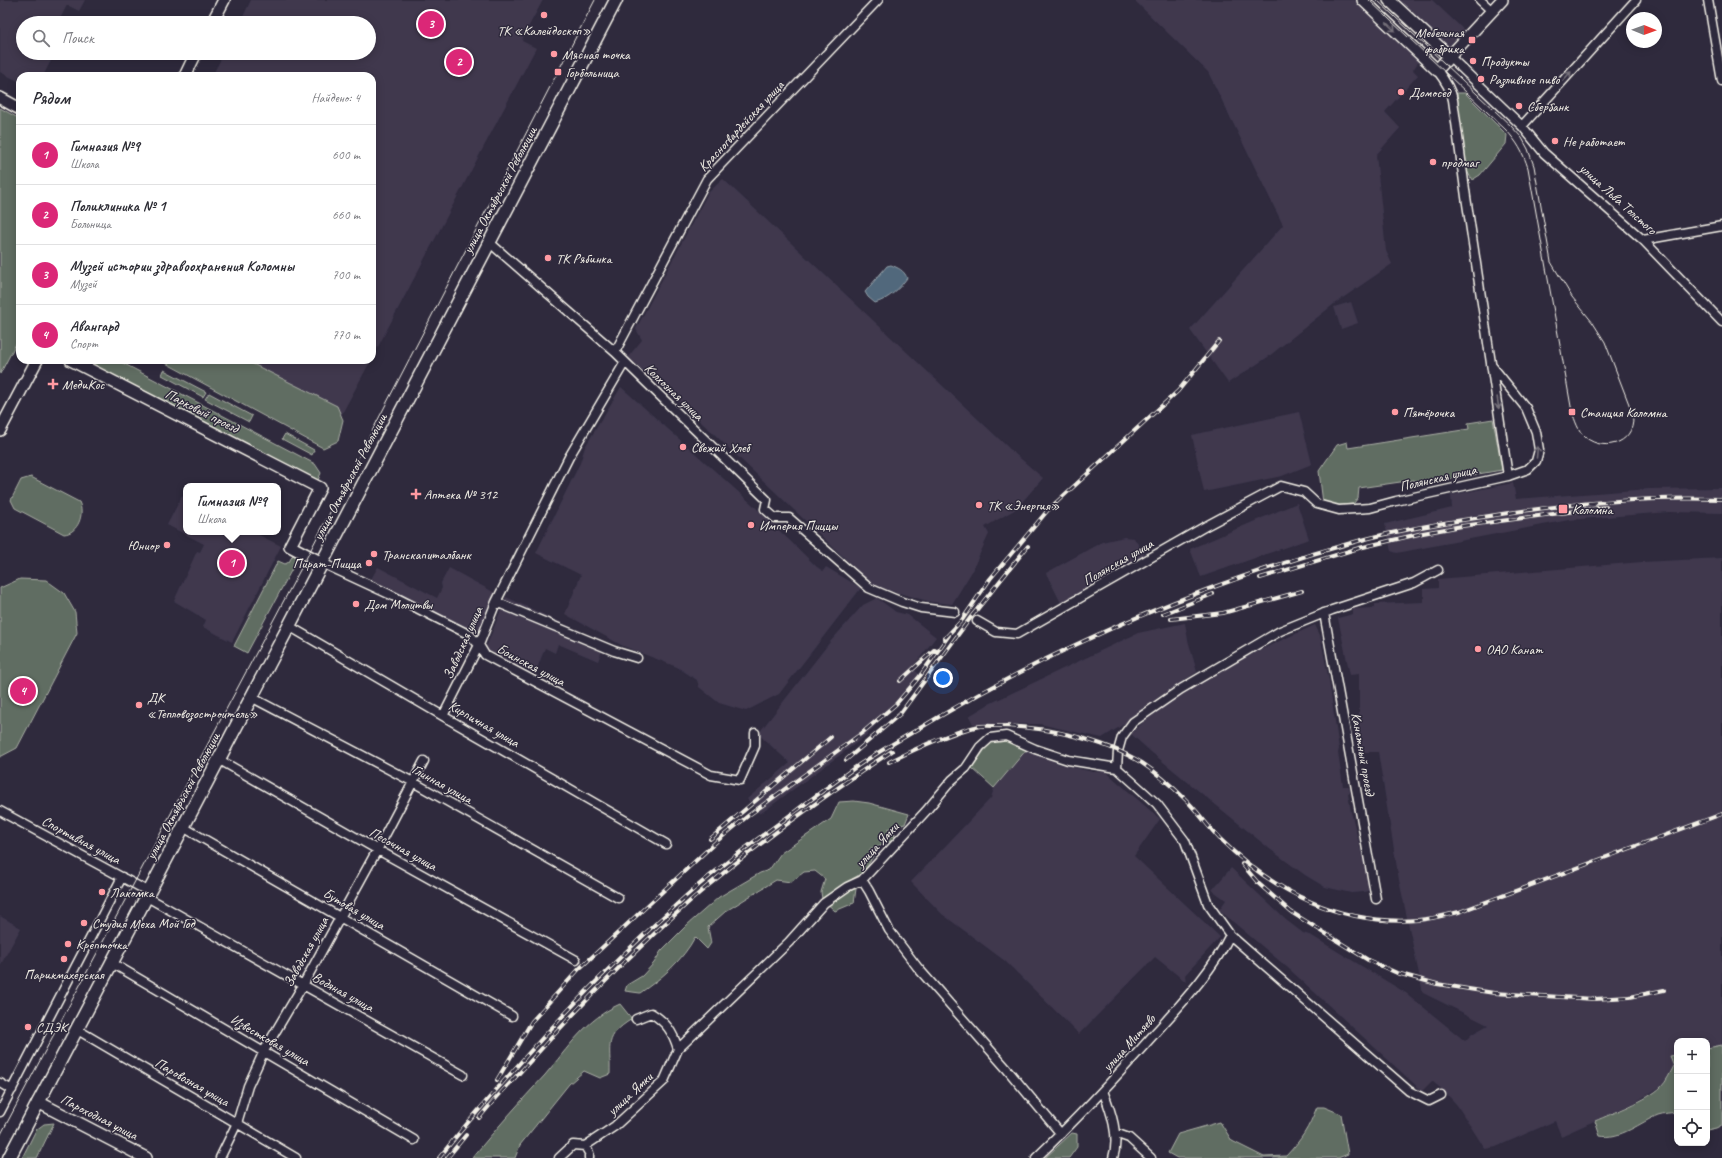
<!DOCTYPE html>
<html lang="ru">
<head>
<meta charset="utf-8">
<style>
	:root { --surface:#fff; --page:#f7f7f7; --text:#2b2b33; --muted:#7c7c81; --line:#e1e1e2; --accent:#db2777 }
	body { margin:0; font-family:Caveat,sans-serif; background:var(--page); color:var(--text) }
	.controls { position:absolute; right:12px; bottom:12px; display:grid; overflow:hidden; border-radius:8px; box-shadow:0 2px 10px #0003 }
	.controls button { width:36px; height:36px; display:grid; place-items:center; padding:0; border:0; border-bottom:1px solid var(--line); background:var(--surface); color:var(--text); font:20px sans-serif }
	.compass { position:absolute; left:1626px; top:12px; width:36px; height:36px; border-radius:50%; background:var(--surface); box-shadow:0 2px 10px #0003; rotate:91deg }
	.you { position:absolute; left:943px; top:678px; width:14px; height:14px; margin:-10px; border:3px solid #fff; border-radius:50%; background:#1a73e8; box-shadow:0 0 0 6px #1a73e833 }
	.badge { display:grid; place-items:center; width:26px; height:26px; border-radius:50%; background:var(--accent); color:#fff; font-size:13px; font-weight:700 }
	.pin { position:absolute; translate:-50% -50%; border:2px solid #fff; box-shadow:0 1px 4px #0006 }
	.popup { position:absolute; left:183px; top:483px; width:98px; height:52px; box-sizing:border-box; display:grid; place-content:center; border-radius:8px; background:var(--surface); filter:drop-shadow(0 1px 3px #0005); font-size:13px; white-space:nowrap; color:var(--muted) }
	.popup b { font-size:15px; color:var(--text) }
	.popup::after { content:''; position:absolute; left:50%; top:100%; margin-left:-8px; border:8px solid transparent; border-top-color:var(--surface) }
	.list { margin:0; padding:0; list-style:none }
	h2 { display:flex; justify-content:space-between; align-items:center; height:52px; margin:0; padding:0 16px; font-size:17px }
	h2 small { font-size:13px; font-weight:400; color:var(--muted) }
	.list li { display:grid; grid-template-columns:26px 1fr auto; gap:12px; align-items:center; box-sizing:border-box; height:60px; padding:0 16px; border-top:1px solid var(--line) }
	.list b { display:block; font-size:15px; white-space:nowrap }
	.list p { margin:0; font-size:13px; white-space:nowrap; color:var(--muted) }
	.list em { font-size:13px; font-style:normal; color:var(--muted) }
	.icon { flex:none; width:22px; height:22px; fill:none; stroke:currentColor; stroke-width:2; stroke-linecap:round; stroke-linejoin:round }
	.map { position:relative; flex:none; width:1722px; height:1158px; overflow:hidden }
	.search { position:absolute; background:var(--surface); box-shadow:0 2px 10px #0003; left:16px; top:16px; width:360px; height:44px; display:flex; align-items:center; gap:10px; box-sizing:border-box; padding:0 14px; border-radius:22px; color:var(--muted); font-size:15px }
	.panel { position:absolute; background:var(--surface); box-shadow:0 2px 10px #0003; left:16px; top:72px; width:360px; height:292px; border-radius:12px }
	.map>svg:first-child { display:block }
</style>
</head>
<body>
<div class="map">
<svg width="1722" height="1158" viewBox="0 0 1722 1158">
	<rect width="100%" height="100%" fill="#2f2a3d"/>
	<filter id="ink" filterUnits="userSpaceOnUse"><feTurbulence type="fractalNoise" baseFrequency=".025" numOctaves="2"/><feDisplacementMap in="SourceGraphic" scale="8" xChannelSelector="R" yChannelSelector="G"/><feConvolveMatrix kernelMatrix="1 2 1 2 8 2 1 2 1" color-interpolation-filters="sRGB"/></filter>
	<g filter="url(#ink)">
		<path fill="#3f384e" d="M0,0H85L79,11L67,5L59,21L63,23H23V53H55L43,76H20V82L0,72Z
			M251,0H543L524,35L522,41L536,48L372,358V76H212L224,53H369V23H240Z
			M1134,0H1356L1419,61L1413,70L1418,75L1385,112L1400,128L1376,155L1386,251L1392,264L1334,304L1268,357L1228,383L1190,330L1283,225L1208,72Z
			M1395,0H1432L1464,30L1447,48Z
			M723,179L1014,453L1043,478L1016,509L985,527L989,534L971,573L952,604L931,602L874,586L712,432L628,357L642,340L636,329L708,193Z
			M1351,302L1358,323L1341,329L1334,307Z
			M222,360H371L338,421Z
			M621,387L753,505L817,567L823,571L826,567L861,588L779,694L746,711L719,703L699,687L697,680L677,667L623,646L565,614L581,575L536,553L580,463L585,447Z
			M1299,412L1312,464L1282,476L1204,492L1192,435Z
			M1513,483L1516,499L1649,489L1722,488V513L1669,512L1569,520L1397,553L1391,551L1385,524L1452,508L1451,495Z
			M182,496L186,499V532H253L281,546L232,642L203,627L206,620L174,601L197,551L200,552L204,544L167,525Z
			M1297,503L1309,539L1201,577L1190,549Z
			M1124,537L1134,538L1145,555L1142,559L1062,605L1046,573L1102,542Z
			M1722,558V1045L1707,1048V1041H1677V1055L1670,1056L1674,1066L1670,1075L1660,1087L1634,1103L1561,1136L1555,1121L1496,1147L1485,1149L1457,1105L1445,1092L1432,1081L1422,1091L1288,968L1219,910L1226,900L1212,890L1231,868L1286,920L1303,933L1312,936L1406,993L1465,1041L1472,1034L1488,1025L1423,993L1399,880L1378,752H1359V674L1350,675L1338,618L1353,614V609L1375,608V604L1424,602V589L1438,588V579L1642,562Z
			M378,567L437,598L442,588L441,583L449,568L497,594L484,623L478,631L473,634L371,579Z
			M506,597L605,643L598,661L558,644L555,653L545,648L535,674L485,650Z
			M877,598L896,612L908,615L936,637L912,668L919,674L867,735L760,814L747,799L790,763L758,734L830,642L863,605Z
			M1185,623L1188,640L1197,672L1153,701L1126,723L1102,738L1040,724H973L969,716L989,704L1138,633Z
			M1315,625L1320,635L1329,680L1339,749L1338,753L1343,786H1349L1350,793L1348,794L1351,812L1371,890L1364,892L1351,893L1325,887L1305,875L1271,850L1151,752L1131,734L1154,712L1207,679L1258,651Z
			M1027,749L1060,764L1093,772L1105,771L1160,819L1134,856L1220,937L1185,975L1186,982L1155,957L1079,1034L1005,961L942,914L911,882L991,798L994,788Z
			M0,916L21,928L0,966Z"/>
		<path fill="#616d62" stroke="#aaafa5" d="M1457,93H1465L1507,135L1506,144L1480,175L1472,180L1467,171L1457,106Z
			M0,108L20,119V336L0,374Z
			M84,360H117L315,464L321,473L318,480L314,482Z
			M160,360H245L337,406L343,420L338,441L323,448Z
			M164,370L206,392L203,397L162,375Z
			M209,393L252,416L249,422L205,399Z
			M1493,419L1502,470L1424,483L1417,482L1414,480L1359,488L1358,498L1353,504L1331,506L1323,503L1319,471L1337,445L1347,442L1348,448L1469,429L1468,423Z
			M285,434L314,450L312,455L282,439Z
			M31,477L79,502C85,514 78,533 64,534L15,508L11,500L21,480Z
			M294,553L299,556L247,653L234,646L278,561L285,564L289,562Z
			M20,579L46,580L64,593L75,612L77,633L17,748L0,757V588Z
			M1012,739L1027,749L994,788L972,768L990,742Z
			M854,801L869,803L909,814L905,824L887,829L895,834L893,840L878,847L871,848L869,851L874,854C868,866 864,873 852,879L856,889L854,903L835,911L822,899L821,892L825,879L815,871L804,872L791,882L776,880L726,911L708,927L711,943L707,949L695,937C683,960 662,978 640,993L625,991L627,985L642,976L654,963L661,951L687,925L719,897L760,873L769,870L781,853L831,819L839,802Z
			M620,1004L632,1019C603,1037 611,1045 610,1074L600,1078L584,1071L569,1084L520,1145L515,1158H472C495,1130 520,1102 545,1075C568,1048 586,1019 620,1004Z
			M1722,1045V1125L1716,1128L1707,1130V1048Z
			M1677,1055V1112C1671,1113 1664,1113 1658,1115C1641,1122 1620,1140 1600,1136L1595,1121C1613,1113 1648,1100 1661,1087C1667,1081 1670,1073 1674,1066L1670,1056Z
			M1317,1107H1324L1341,1114L1348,1154L1338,1158H1177L1168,1153L1178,1134L1220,1122L1232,1141L1264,1157L1286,1156C1302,1139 1308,1129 1317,1107Z
			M54,1123L37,1158H22L36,1130L44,1124Z
			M1072,1133L1077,1134V1147L1069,1158H1045Z"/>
		<path fill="#51687c" stroke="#929fa7" d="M891,265C898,268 904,270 907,278C899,289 889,299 875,303L868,297L865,292L887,266Z"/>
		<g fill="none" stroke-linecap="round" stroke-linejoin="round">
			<g stroke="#f4f1e8" stroke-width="11">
				<path id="street" d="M1480,0L1492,11
					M1708,0L1722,81
					M1449,56L1522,126L1544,153L1643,240L1722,322
					M1437,70C1444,79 1451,89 1453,100L1466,197L1508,476
					M1522,126L1636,0
					M1643,240L1722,226
					M489,242L615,352L767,500L765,509L775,518H789L869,588L902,602L921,608L955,612
					M615,352L707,179L878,0
					M322,563L389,594L470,635L479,645L485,655L711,775L740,780L755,746V733
					M496,602L614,651L637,658
					M1324,613L1376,899
					M977,621L996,632L1017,634L1204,527L1281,486L1304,492L1317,504L1339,510L1370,508L1396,501L1508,476L1528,469L1536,461L1539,450L1536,432L1526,408L1492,366
					M289,626L443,716L666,844
					M251,697L413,782L618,898
					M443,716L479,645L496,602L569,457L625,362
					M218,759L378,850L576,960
					M1117,768L1118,751L1122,737L1133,722L1181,689L1280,631L1332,610L1414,583L1438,570
					M0,811L149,892
					M183,827L512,1016
					M862,880L869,891L889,930L918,968L1006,1068L1061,1134
					M147,897L463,1075
					M1230,935L1409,1091L1429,1101L1441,1095
					M112,963L414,1140
					M636,1019L651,1013C666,1022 673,1032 678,1049
					M76,1029L296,1158
					M0,1083L12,1090
					M1103,1091C1111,1111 1120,1137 1113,1158
					M0,1112L122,877
					M1115,1133L1129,1138L1151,1158
					M585,1146L589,1153V1158
					M220,1158L237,1123L248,1086L264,1051L303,985L382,841L424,761
					M559,1158L573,1145L585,1146L615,1126L664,1081L678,1049L789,942L824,903L847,887L862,880L926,811L952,780L966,768L980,747L990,738L1006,736L1035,749L1068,760L1117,768
					M1036,1158C1078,1118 1118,1075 1156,1032C1182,1003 1213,970 1230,935L1208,904L1185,841L1157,804L1117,768"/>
			</g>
			<g stroke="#f4f1e8" stroke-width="14">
				<path id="secondary" d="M1363,0L1437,70L1502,0
					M1389,0L1449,56
					M212,23L224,0
					M185,76L196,53
					M0,98L20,109
					M71,360L320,488L290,546L322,563
					M0,430L37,360
					M38,1102L146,1158"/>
			</g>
			<g stroke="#f4f1e8" stroke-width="15">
				<path id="primary" d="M9,1158L289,626L616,0"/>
			</g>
			<use href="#street" stroke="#2f2a3d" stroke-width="8"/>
			<use href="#secondary" stroke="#2f2a3d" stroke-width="11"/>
			<use href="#primary" stroke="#2f2a3d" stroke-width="12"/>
			<path stroke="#f4f1e8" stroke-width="1" d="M1369,0L1506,130C1517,142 1523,152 1528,168L1572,412C1575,420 1578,431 1585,437C1606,454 1639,441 1632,412L1605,342L1593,323L1572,297L1551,262L1534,166L1528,149L1522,138L1511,126L1377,0
				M0,1136L308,555L595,0"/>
			<g stroke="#f4f1e8" stroke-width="4">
				<path id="rail" d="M1260,578L1359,548L1423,533L1462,526L1606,507
					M1163,614L1213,594
					M1171,619L1223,613L1302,591
					M945,638L962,620L990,579L1048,510L1178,391L1219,341
					M900,681L935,649
					M846,760L900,714L971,617L1028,546
					M889,762C915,749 946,734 975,727C982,725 990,726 997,726C1042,726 1103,739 1142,763C1154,771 1173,787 1184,798C1197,810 1207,826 1220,839C1274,892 1341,926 1418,920C1432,919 1446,915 1459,912L1722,814
					M710,839L831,737
					M1242,864L1259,884L1291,912L1368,960L1397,973L1437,984L1494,993L1594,999L1630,997L1664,990
					M497,1080L532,1021L579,969L717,841L749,815L862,733L896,704L920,676L949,635
					M479,1118C496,1097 516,1077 534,1057C583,1002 635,950 690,901C753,846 823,797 892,751
					M439,1158C467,1122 497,1089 527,1055C577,999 630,946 686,896C720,866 756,840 793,813C813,798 833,783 853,769C880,750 909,735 937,718C1068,641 1211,581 1358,541C1399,530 1441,523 1483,517C1562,504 1642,496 1722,499
					M447,1158L466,1135"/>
			</g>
			<use href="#rail" stroke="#2f2a3d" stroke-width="2.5" stroke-dasharray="8" stroke-linecap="butt"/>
		</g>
		<defs><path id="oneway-shaft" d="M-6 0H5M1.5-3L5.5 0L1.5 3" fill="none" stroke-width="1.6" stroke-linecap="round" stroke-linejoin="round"/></defs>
		<g stroke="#747079">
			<use href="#oneway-shaft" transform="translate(1391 27) rotate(44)"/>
			<use href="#oneway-shaft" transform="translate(1567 76) rotate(-48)"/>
			<use href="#oneway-shaft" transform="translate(1498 403) rotate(82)"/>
			<use href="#oneway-shaft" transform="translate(1537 452) rotate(-85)"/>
		</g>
	</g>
	<g fill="#ff9aa2" stroke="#2f2a3d" stroke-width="1.5">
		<circle cx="544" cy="15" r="4"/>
		<rect x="1468" y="36" width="8" height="8" rx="2"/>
		<circle cx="554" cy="54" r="4"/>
		<circle cx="1473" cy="61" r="4"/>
		<rect x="554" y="68" width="8" height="8" rx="2"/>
		<circle cx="1481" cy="79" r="4"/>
		<circle cx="1401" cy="92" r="4"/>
		<circle cx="1519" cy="106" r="4"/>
		<circle cx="1555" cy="141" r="4"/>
		<circle cx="1433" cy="162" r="4"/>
		<circle cx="548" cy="258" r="4"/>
		<path d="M51 378h4v4h4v4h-4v4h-4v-4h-4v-4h4z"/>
		<circle cx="1395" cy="412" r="4"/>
		<rect x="1568" y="408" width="8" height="8" rx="2"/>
		<circle cx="683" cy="447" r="4"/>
		<path d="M414 488h4v4h4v4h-4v4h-4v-4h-4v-4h4z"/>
		<circle cx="979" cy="505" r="4"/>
		<rect x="1558" y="504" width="10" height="10" rx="2"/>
		<circle cx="751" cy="525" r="4"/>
		<circle cx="167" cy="545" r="4"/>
		<circle cx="374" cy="554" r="4"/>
		<circle cx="369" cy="563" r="4"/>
		<circle cx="356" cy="604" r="4"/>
		<circle cx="1478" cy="649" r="4"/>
		<circle cx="139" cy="705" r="4"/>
		<circle cx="102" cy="892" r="4"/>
		<circle cx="84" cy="923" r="4"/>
		<circle cx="68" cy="944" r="4"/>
		<circle cx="64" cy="959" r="4"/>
		<circle cx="28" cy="1027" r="4"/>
	</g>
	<g text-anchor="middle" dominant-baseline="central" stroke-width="3" stroke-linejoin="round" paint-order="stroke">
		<g font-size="14" fill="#f4f1e8" stroke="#2f2a3d" text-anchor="start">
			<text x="544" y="30" text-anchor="middle">ТК «Калейдоскоп»</text>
			<text x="1464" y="32" text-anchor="end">Мебельная<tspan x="1464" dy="16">фабрика</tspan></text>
			<text x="562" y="54">Мясная точка</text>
			<text x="1481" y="61">Продукты</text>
			<text x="566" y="72">Горбольница</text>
			<text x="1489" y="79">Разливное пиво</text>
			<text x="1409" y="92">Домосед</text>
			<text x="1527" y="106">Сбербанк</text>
			<text x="1563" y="141">Не работает</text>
			<text x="1441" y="162">продмаг</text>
			<text x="556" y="258">ТК Рябинка</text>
			<text x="62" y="384">МедиКос</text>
			<text x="1403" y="412">Пятёрочка</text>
			<text x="1580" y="412">Станция Коломна</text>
			<text x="691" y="447">Свежий Хлеб</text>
			<text x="424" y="494">Аптека № 312</text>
			<text x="987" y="505">ТК «Энергия»</text>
			<text x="1572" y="509">Коломна</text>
			<text x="759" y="525">Империя Пиццы</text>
			<text x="159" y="545" text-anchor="end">Юниор</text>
			<text x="382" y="554">Транскапиталбанк</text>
			<text x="361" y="563" text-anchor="end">Пират-Пицца</text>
			<text x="364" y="604">Дом Молитвы</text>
			<text x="1486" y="649">ОАО Канат</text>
			<text x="147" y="697">ДК<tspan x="147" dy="16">«Тепловозостроитель»</tspan></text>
			<text x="110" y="892">Лакомка</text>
			<text x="92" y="923">Студия Меха Мой Год</text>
			<text x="76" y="944">Крепточка</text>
			<text x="64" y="974" text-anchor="middle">Парикмахерская</text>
			<text x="36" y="1027">СДЭК</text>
		</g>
		<g font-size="14" fill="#f4f1e8" stroke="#2f2a3d">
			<text transform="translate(741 126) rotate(-47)">Красногвардейская улица</text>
			<text transform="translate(500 190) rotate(-62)">улица Октябрьской Революции</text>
			<text transform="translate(1618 199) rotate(42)">улица Льва Толстого</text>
			<text transform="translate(674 392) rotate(44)">Колхозная улица</text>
			<text transform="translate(202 411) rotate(27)">Парковый проезд</text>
			<text transform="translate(350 477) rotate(-62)">улица Октябрьской Революции</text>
			<text transform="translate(1438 478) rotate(-13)">Полянская улица</text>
			<text transform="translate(1118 562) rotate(-30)">Полянская улица</text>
			<text transform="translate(463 643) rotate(-66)">Заводская улица</text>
			<text transform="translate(531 665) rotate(28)">Боинская улица</text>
			<text transform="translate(484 724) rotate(30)">Кирпичная улица</text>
			<text transform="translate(1363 754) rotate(80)">Канатный проезд</text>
			<text transform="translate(442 784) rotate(29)">Глинная улица</text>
			<text transform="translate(183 796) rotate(-62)">улица Октябрьской Революции</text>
			<text transform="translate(81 840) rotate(28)">Спортивная улица</text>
			<text transform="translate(877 845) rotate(-47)">улица Ямки</text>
			<text transform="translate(403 849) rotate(29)">Песочная улица</text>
			<text transform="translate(354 909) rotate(30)">Бутовая улица</text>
			<text transform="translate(306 952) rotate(-61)">Заводская улица</text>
			<text transform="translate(343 992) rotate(29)">Водяная улица</text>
			<text transform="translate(270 1040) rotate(30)">Известковая улица</text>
			<text transform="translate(1129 1043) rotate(-48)">улица Митяево</text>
			<text transform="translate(192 1082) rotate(30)">Паровозная улица</text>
			<text transform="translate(630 1094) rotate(-43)">улица Ямки</text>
			<text transform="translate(99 1117) rotate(27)">Пароходная улица</text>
		</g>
	</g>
</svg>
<div class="controls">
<button>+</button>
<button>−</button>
<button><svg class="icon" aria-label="locate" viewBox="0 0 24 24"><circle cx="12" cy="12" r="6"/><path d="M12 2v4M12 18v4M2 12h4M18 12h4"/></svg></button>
</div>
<svg class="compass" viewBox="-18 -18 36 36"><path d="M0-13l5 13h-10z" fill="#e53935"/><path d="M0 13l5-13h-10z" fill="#7c7c81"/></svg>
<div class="you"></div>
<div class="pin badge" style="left:232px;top:563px">1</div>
<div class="popup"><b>Гимназия №9</b>Школа</div>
<div class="pin badge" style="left:459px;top:62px">2</div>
<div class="pin badge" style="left:431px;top:24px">3</div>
<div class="pin badge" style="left:23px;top:691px">4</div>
<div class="search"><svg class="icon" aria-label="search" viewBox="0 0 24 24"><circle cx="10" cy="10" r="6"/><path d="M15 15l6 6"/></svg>Поиск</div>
<section class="panel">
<h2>Рядом<small>Найдено: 4</small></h2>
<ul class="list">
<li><span class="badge">1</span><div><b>Гимназия №9</b><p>Школа</p></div><em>600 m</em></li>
<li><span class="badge">2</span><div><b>Поликлиника № 1</b><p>Больница</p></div><em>660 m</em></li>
<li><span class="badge">3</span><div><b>Музей истории здравоохранения Коломны</b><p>Музей</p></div><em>700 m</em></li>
<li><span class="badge">4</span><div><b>Авангард</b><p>Спорт</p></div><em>770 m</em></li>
</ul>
</section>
</div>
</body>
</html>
